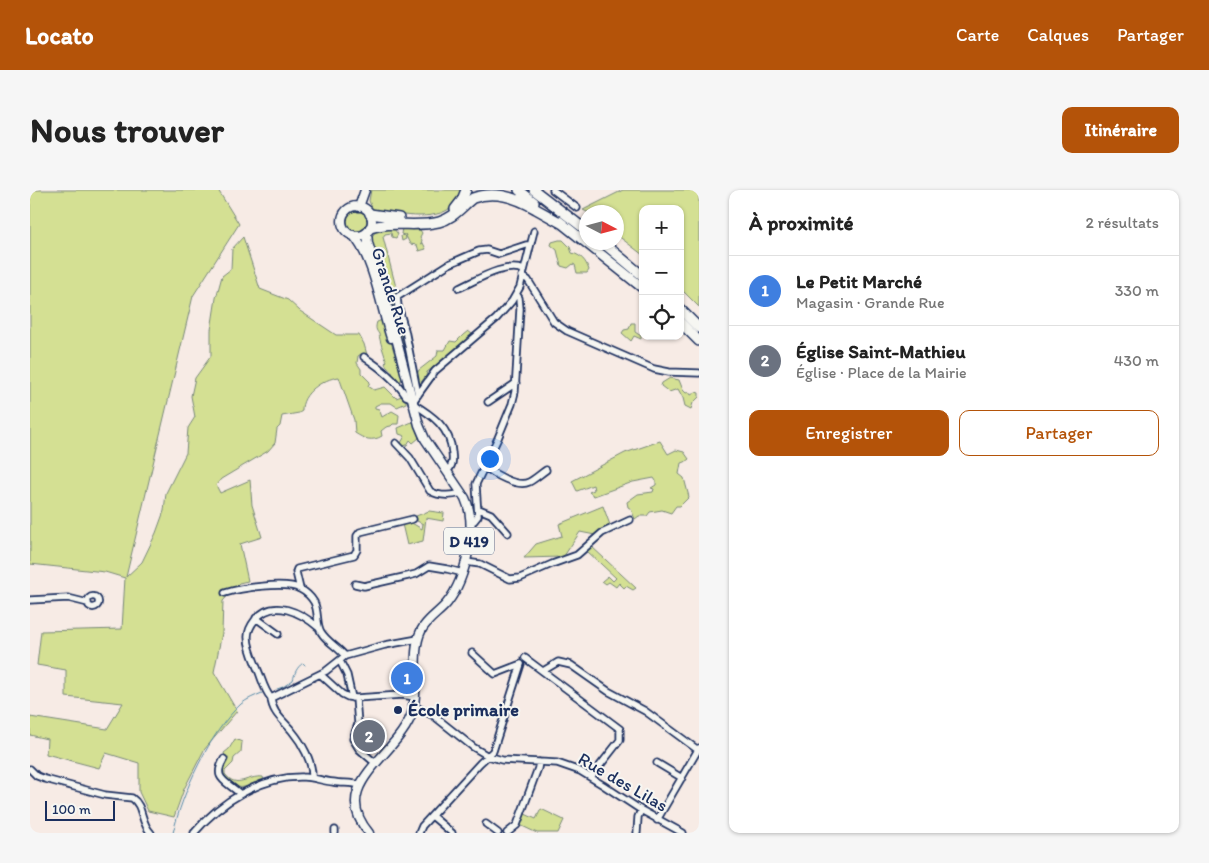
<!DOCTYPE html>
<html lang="fr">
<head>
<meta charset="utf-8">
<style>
	:root { --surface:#fff; --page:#f6f6f6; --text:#222; --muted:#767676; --line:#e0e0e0; --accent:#b45309 }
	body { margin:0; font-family:Itim,sans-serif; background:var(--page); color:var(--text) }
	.controls { position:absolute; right:15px; top:15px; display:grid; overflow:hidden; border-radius:10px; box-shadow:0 1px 4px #0004 }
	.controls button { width:45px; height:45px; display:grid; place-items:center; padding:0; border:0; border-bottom:1px solid var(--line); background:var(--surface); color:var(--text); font:25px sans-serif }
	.compass { position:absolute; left:549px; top:15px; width:45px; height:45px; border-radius:50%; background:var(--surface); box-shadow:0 1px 4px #0004; rotate:96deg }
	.scale { position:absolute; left:15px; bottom:12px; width:70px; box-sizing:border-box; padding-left:5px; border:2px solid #1b2f5e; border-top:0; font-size:14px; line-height:18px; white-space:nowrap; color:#1b2f5e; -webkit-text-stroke:4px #f6f6f2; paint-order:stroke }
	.you { position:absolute; left:459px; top:268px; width:18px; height:18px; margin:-12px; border:4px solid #fff; border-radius:50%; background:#1a73e8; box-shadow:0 0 0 8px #1a73e833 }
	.badge { display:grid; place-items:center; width:32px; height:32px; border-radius:50%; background:var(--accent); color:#fff; font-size:16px; font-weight:700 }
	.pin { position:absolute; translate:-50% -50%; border:2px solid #fff; box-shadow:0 1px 5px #0006 }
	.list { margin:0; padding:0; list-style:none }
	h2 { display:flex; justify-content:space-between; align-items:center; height:65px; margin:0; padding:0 20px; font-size:21px }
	h2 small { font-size:16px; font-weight:400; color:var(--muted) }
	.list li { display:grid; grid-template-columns:32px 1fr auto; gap:15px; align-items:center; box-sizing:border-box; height:70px; padding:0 20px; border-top:1px solid var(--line) }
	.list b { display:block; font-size:19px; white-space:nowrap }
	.list p { margin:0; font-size:16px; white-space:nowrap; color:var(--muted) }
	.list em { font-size:16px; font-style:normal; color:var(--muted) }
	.actions { display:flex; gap:10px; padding:15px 20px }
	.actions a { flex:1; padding:11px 0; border:1px solid var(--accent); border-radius:10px; text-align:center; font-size:18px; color:var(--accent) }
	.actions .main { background:var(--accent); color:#fff }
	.icon { flex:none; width:28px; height:28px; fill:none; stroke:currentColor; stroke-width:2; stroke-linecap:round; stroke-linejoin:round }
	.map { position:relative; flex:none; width:669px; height:643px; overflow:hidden; border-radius:10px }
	header { display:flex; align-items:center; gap:30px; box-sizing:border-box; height:70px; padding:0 25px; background:var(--accent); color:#fff }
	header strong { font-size:24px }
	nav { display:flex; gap:28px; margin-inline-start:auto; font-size:18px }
	.intro { display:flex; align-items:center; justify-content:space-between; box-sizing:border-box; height:120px; padding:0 30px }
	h1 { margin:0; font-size:35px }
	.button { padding:12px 22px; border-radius:10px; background:var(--accent); color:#fff; font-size:18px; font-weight:700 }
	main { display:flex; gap:30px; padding:0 30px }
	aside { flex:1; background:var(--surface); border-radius:10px; box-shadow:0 1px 4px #0004 }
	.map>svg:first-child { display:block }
</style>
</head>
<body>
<header>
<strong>Locato</strong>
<nav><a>Carte</a><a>Calques</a><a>Partager</a></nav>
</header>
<div class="intro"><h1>Nous trouver</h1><a class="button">Itinéraire</a></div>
<main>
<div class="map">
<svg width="669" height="643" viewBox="0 0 669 643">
	<rect width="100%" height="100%" fill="#f7ebe5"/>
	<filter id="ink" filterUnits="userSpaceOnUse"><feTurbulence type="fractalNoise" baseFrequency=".02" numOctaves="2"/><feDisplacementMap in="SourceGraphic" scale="10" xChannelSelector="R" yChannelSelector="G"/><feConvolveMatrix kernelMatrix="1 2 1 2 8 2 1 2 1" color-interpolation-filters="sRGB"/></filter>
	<g filter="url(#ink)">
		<path fill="#d4e093" stroke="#788878" d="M0,0H188L209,34L163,106L96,387L112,372L126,343L134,321L136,303L156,263L158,238L165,227L161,206L165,188L181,166V140L186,108L192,86L201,79L202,59L213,47L230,99L258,110L270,121L306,145H329L334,154L337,165L331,164L328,166L327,173L331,179V183L340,192L338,196L344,200L355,197L366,208L372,206L376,210V213L367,217L361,213H351L345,216V218L349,219L352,227L362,221L369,225L368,234H363L361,236L356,237L351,241L352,246C342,252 334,249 325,243L324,230L309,187C293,189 271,203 272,221L269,223L252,226L250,236L247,239L245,253L238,261L191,289L186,295L190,303L220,290L222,315L232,347L210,354L218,391L209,393L193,411L192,443L184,482L207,521L174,560L154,599L144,627L118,621L109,602V573L76,563L69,578L16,564L17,549L0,545V527L77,539L93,513L36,507V480L7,475L11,441L92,439L95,388L75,382L0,374Z
			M341,0H434C430,5 428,13 423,16C404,33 366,24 343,20L339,11Z
			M593,0H669V117L650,98V19H613V65L587,45L586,22H557L553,20Z
			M317 31a10 10 0 1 1 20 0a10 10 0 1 1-20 0Z
			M352,38H363L368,44L366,48L362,47L361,43L355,44L353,47L367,101L364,107L384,189L385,199L383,200L354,96L356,94L351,74L348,73L340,49L346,41Z
			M372,38L390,40L392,43L390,47L392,50L391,54L393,53L396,59L389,61L387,55L380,54L375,44L376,49L372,51L371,46L374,45L371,44Z
			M529,50H533L540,57L542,63C551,65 556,71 559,80L557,83H547L545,75L543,74L538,78L531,76L527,60L521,55L522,52Z
			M352,130L356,136L372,187L370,193L368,194L363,188L362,181L357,177L355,173L357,171C355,168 349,148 349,144C346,140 345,138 347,132Z
			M601,133H605V142L611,146V149L604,146L601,151L592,143L594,140L599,139Z
			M438,141L442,144L443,147L397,182L396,186L388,196L386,186L389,180L407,166L408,160H415L420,151L426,152L433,145Z
			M640,188L649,190L653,200L656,203L659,202L661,205L666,202L669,203V207L663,213L661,219L655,216L653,208L648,199L639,202L631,196L632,193Z
			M382,232L385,234L389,248L383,253L380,250L377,255L373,256L371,253L375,246L369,244L368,238Z
			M630,251L638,264L646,260L654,262L659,269L655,272L651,273L649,284L654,288L659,307L650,316H646L641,323L632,320L620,322L617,326H609L605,329L601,319L598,317L597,312L608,304L623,302L624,299L621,298L626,295V291L624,288L603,292L564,306L559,302L564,300L563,295L547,301L542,291L595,263Z
			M573,316L580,335L565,345L550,342L534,366L531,367L494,368L506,354L532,346L529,334Z
			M399,321L414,323L413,331L396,328L393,351L377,355L372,334L380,332L392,339L393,334L387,331L386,326Z
			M561,356L606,398L603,400L596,396L594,398L589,393L586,397L579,392L576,394L572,391L578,386L583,391L586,388L557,361Z
			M205,549L212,552L211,562L204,568L203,573L195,581V584C207,600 217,585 233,587L234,591C212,599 203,603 190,581L197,568L195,566L194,563L199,559Z
			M511,619L534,630L528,643H507L490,635L495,624L506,629Z"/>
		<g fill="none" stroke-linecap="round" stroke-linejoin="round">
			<path stroke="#558aa9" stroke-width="1" d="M247,499L253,497L263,490C265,483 266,478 273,473L275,475
				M143,643C152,603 180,542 211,514C217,509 225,506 232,503"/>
			<g stroke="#1b2f5e" stroke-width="9">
				<path id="minor" d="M523,0L547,18
					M492,86L498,90L524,132L537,141L624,179L639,182L669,183
					M429,98C447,90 475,72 494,80
					M334,167C351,178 365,189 376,206L381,208
					M388,205L375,140L368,116L367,107L419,74L449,61L457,60L469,64L496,55H500
					M458,212L486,193
					M366,253L380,268L400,301C410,307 421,306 432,303
					M454,276C464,284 487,298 499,292C505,289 510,284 516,280
					M417,281C423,276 423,270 422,263C421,238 402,225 382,213L405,181L466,129L482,111L490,97L504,41
					M449,319L461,324L478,343
					M441,332L444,331L448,326L446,294L468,248L482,214L485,202L490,119L489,108L487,105
					M436,372L450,374L480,389L490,388L522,374L547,365L572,343L600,330
					M325,394L334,396L378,386L386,384L399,376L417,379L433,383
					M270,399L266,382L267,379L324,365L327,360V346L330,342L383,329
					M195,403C210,398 256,391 270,399C276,402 281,407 284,412C289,422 286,434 291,442C297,452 308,457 315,466
					M57.5 412a5.5 5.5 0 1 1 11 0a5.5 5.5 0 1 1-11 0Z
					M0,410L38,408L58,413
					M226,428L248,444
					M442,463L465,484L491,474
					M495,468L590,539V550L561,587
					M310,471L317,485L322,508
					M513,481L528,472L541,475L578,501L615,521L668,560
					M290,484L312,504L318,507L326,508L372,505L385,507
					M241,508L296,481L315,466L355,455L388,449
					M241,508C234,500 232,489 228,480C224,470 218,458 218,447C218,440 221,435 225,430C243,407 272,423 289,438
					M241,508C242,523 253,530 262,541C272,553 283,572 282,588
					M326,508L328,534L323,549L329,559L344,572
					M382,515L404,526L443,557L458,566L472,570L527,573L550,581L573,595L611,620L653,643
					M194,569C182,589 196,591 209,603
					M627,573L652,588
					M0,579L7,586L15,589L75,605L102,608C114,616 110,633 121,643
					M402,626L422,643
					M627,630L669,558
					M456,634L468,643
					M164,643C190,612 231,586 273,587C283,587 292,591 303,592C312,594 321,592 329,595
					M305,643V640
					M389,643L392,636L450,573L463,561L491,474
					M477,643L487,635L508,578L509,572
					M607,643L608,627L611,620"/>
			</g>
			<g stroke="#1b2f5e" stroke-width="11">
				<path id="major" d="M312 31a15 15 0 1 1 30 0a15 15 0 1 1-30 0Z
					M329,17L335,0
					M337,43L338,53L360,125L389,235L395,249L435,308C448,336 436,389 417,413C409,423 397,429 391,441C381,461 389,497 383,520C371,565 296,593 339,643
					M323,45C344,68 351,118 361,148"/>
			</g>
			<g stroke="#1b2f5e" stroke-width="12">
				<path id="highway" d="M489,0L504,12
					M504,0L556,40
					M425,19L432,10L436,0
					M340,24L369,28
					M529,31L613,98
					M340,38C362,30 386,38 409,32C424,28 431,17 443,8C465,0 486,7 506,19C515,24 524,29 533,34
					M572,52L613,86
					M650,119L669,138
					M650,132L669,151"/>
			</g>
			<use href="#minor" stroke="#f6f6f2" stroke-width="5.5"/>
			<use href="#major" stroke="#f6f6f2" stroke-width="8"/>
			<use href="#highway" stroke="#f6f6f2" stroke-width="9"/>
		</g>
	</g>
	<circle fill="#1b2f5e" stroke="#f6f6f2" stroke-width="2" cx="368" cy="520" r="5"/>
	<g text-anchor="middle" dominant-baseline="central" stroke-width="4" stroke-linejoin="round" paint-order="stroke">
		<rect fill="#f6f6f2" stroke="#5d6b8a" stroke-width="1" x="414" y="337.5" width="50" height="27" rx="4"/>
		<g font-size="16" font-weight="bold" fill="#1b2f5e">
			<text x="439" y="351">D 419</text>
		</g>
		<g font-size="18" fill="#1b2f5e" stroke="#f6f6f2">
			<text transform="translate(361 101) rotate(72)">Grande Rue</text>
			<text transform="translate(593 592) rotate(30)">Rue des Lilas</text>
		</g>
		<g font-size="18" font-weight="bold" fill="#1b2f5e" stroke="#f6f6f2" text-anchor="start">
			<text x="378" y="520">École primaire</text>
		</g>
	</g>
</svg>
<div class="controls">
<button>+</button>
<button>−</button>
<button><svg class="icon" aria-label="locate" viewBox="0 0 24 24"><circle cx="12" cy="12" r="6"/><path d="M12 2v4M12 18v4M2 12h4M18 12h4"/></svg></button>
</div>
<svg class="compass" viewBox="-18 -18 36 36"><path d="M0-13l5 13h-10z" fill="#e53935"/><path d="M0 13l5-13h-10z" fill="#767676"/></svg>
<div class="scale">100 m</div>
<div class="you"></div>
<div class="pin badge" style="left:377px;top:488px;background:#3f7fe0">1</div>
<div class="pin badge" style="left:339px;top:546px;background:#6b7280">2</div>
</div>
<aside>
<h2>À proximité<small>2 résultats</small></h2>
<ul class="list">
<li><span class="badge" style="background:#3f7fe0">1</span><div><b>Le Petit Marché</b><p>Magasin · Grande Rue</p></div><em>330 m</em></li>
<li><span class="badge" style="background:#6b7280">2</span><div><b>Église Saint-Mathieu</b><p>Église · Place de la Mairie</p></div><em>430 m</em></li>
</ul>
<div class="actions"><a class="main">Enregistrer</a><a>Partager</a></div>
</aside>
</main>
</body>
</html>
